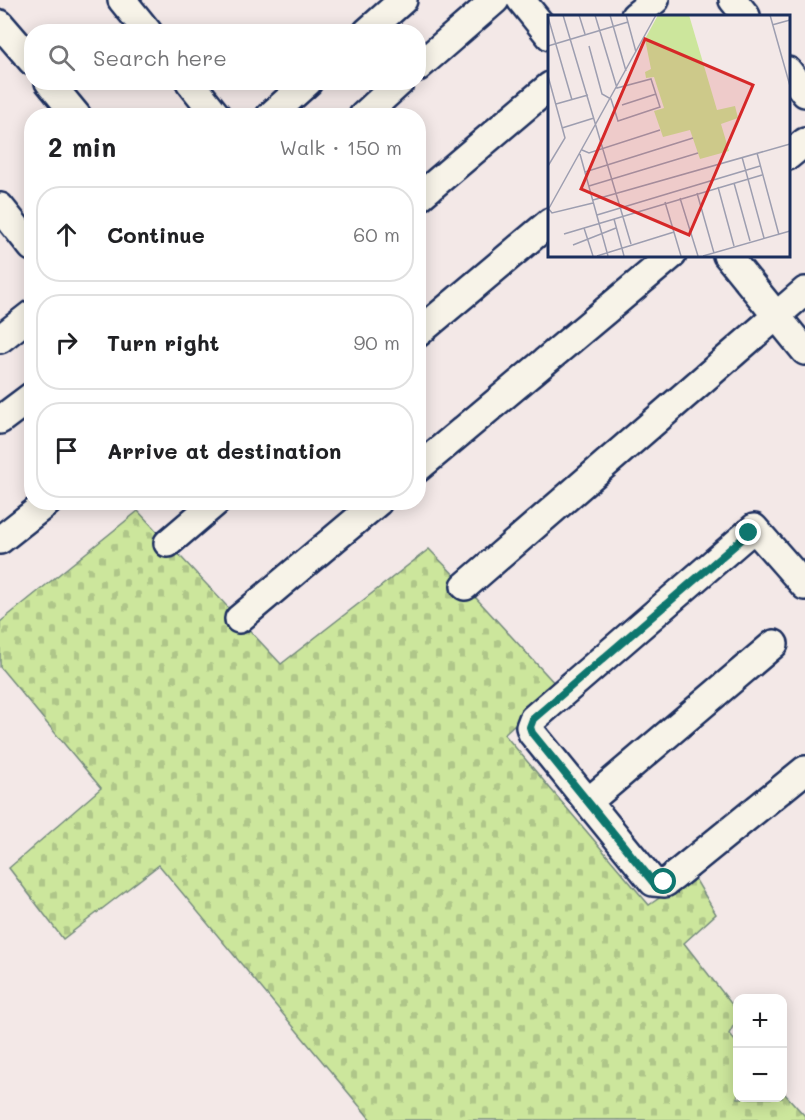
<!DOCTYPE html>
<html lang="en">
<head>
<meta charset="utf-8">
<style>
	:root { --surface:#fff; --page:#f6f6f6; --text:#202124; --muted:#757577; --line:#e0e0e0 }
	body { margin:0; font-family:Mali,sans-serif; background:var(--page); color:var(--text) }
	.controls { position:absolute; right:18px; bottom:18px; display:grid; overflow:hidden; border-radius:12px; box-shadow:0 3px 15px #0003 }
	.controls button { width:54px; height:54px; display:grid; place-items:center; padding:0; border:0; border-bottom:2px solid var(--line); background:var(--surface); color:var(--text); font:30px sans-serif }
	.stop { position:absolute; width:18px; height:18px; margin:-14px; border:4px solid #0f766e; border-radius:50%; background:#fff }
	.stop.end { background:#0f766e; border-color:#fff; box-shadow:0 2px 6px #0008 }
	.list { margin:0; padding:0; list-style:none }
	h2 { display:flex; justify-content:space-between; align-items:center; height:78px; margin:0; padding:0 24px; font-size:26px }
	h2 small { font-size:20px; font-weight:400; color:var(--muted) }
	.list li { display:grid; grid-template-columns:39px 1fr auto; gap:18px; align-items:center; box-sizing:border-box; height:96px; margin:0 12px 12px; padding:0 12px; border:2px solid var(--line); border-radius:24px }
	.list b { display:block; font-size:22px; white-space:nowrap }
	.list em { font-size:20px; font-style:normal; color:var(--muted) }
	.icon { flex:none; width:33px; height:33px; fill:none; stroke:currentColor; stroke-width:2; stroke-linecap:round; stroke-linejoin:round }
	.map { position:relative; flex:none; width:805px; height:1120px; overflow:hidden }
	.search { position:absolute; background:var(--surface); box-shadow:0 3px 15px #0003; left:24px; top:24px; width:402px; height:66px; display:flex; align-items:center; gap:15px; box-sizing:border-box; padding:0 21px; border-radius:24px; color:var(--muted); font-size:22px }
	.panel { position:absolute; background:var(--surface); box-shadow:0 3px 15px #0003; left:24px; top:108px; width:402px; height:402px; border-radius:24px }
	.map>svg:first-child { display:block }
</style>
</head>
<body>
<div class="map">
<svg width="805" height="1120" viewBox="0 0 805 1120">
	<defs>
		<pattern id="cemetery-stones" width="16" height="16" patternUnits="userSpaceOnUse" patternTransform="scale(1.5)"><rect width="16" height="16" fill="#cce69c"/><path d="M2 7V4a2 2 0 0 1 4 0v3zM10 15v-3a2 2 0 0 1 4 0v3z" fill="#afc689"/></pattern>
	</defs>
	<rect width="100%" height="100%" fill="#f3e8e7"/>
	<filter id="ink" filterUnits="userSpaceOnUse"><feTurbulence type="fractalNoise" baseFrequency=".0167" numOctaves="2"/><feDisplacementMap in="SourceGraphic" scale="12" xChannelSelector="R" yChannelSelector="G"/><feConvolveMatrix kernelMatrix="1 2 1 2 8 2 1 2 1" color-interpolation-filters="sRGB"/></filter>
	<g filter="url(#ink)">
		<path fill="url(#cemetery-stones)" stroke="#748a7d" stroke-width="1.5" d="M138,511L281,664L429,549L465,586L557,686L504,734L649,905L693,875L716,914L684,943L737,1011V1019L729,1034L737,1043L738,1098H782L783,1092L805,1116V1120H371L159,865L63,939L9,868L101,788L0,667V622Z"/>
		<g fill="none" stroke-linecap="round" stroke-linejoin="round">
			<g stroke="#1b2f5e" stroke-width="32">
				<path id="minor" d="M122,0L148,32
					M521,0L550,36
					M733,0L746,16
					M635,16L655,0
					M0,24L32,61
					M367,32L403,0
					M418,67L495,0
					M788,71L805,93
					M49,82L77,116
					M190,82L217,116
					M270,116L308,82
					M363,116L400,82
					M788,156L805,142
					M418,198L550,86
					M0,207L32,247
					M727,255L805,351
					M418,333L550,222
					M0,339L32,314
					M0,420L32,396
					M418,468L672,255
					M0,540L48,502
					M168,543L216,502
					M465,586L805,291
					M805,586L754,528L533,719L530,727L532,733L653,882L665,883L673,877L805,770
					M239,619L378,502
					M588,802L774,644"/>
			</g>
			<use href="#minor" stroke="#f7f3e8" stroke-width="27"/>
		</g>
	</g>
	<g fill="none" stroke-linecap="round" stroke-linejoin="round" filter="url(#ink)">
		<path stroke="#0f766e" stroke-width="8" d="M664,882H653L532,733L530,727L533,719L749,533"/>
	</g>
	<g transform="translate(548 15)">
		<rect width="242" height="242" fill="#f3e8e7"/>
		<path d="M110,0H141L169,95L187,91L190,103L173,109L181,136L152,144L142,115L115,122L106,96L116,93L106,62L98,63L97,57L103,54L97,24Z" fill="#cce69c"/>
		<path fill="none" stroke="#9d9eb0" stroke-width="1.5" d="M15,0L83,229M31,0L37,19M62,0L78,56M78,0L88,37M222,0L242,71M0,2L24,85M224,10L242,5M0,31L80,7M41,31L54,79L63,84L70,106L112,92L103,64L69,73L47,0M0,61L17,123L0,151M8,89L40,80M74,90L108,79M14,113L46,103M34,135L41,138L112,115M209,138L231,220M32,139L60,241M194,142L216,223M37,157L145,123M186,168L202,226M41,171L150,138M170,172L186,231M149,178L166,238M132,183L150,241M45,185L242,129M117,187L133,241M0,193L4,198L45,188M0,195L108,0M49,200L212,151M66,204L76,241M36,213L45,241M16,219L214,160M25,230L68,213M49,241L126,217M155,241L242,216"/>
		<path fill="#d62828" fill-opacity="0.15" stroke="#d62828" stroke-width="3" d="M97,24L205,70L141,220L33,174Z"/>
		<rect width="242" height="242" fill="none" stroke="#1b2f5e" stroke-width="3"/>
	</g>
</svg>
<div class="controls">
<button>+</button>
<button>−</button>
</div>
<div class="stop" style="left:664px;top:882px"></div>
<div class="stop end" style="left:749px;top:533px"></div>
<div class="search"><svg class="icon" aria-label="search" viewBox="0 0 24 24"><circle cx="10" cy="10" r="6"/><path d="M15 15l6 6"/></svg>Search here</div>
<section class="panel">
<h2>2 min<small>Walk · 150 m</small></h2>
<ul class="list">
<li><svg class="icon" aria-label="ahead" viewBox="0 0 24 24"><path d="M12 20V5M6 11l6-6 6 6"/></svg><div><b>Continue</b></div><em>60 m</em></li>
<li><svg class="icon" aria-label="right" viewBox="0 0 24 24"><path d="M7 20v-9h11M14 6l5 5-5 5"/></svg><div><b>Turn right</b></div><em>90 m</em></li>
<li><svg class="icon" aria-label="arrive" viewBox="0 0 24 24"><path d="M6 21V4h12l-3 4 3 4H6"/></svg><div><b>Arrive at destination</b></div></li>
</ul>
</section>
</div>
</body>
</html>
